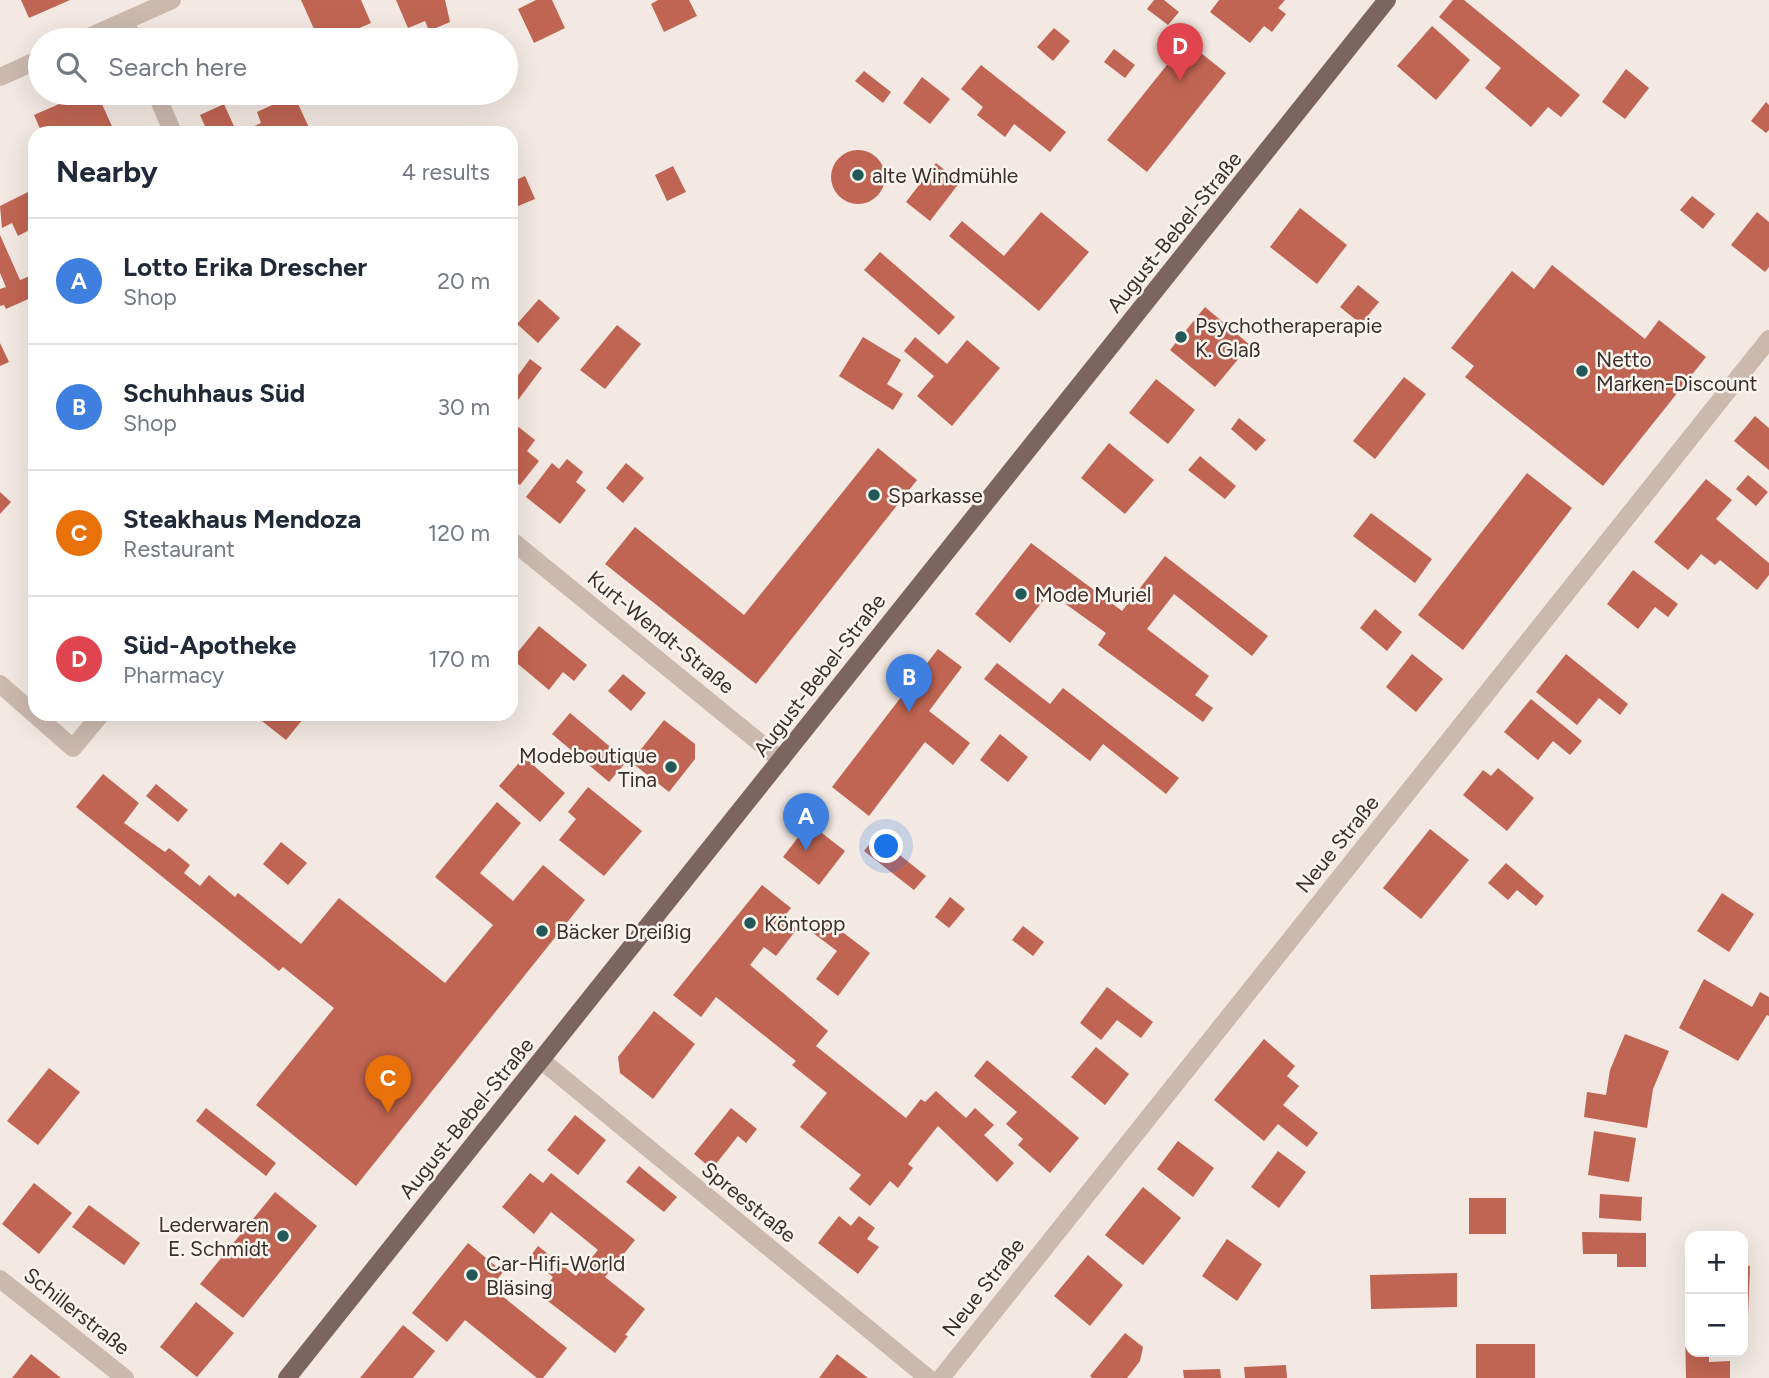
<!DOCTYPE html>
<html lang="en">
<head>
<meta charset="utf-8">
<style>
	:root { --surface:#fff; --page:#f2f2f3; --text:#1f2937; --muted:#747a83; --line:#e0e1e3; --accent:#ea580c }
	body { margin:0; font-family:Figtree,sans-serif; background:var(--page); color:var(--text) }
	.controls { position:absolute; right:21px; bottom:21px; display:grid; overflow:hidden; border-radius:14px; box-shadow:0 7px 28px #0002 }
	.controls button { width:63px; height:63px; display:grid; place-items:center; padding:0; border:0; border-bottom:2px solid var(--line); background:var(--surface); color:var(--text); font:35px sans-serif }
	.you { position:absolute; left:887px; top:847px; width:24px; height:24px; margin:-18px; border:5px solid #fff; border-radius:50%; background:#1a73e8; box-shadow:0 0 0 10px #1a73e833 }
	.badge { display:grid; place-items:center; width:46px; height:46px; border-radius:50%; background:var(--accent); color:#fff; font-size:23px; font-weight:700 }
	.pin { position:absolute; translate:-50% -58px; filter:drop-shadow(0 2px 4px #0008) }
	.pin::after { content:''; position:absolute; top:37px; width:24px; height:21px; background:inherit; clip-path:polygon(0 0,100% 0,50% 100%) }
	.list { margin:0; padding:0; list-style:none }
	h2 { display:flex; justify-content:space-between; align-items:center; height:91px; margin:0; padding:0 28px; font-size:30px }
	h2 small { font-size:23px; font-weight:400; color:var(--muted) }
	.list li { display:grid; grid-template-columns:46px 1fr auto; gap:21px; align-items:center; box-sizing:border-box; height:126px; padding:0 28px; border-top:2px solid var(--line) }
	.list b { display:block; font-size:26px; white-space:nowrap }
	.list p { margin:0; font-size:23px; white-space:nowrap; color:var(--muted) }
	.list em { font-size:23px; font-style:normal; color:var(--muted) }
	.icon { flex:none; width:38px; height:38px; fill:none; stroke:currentColor; stroke-width:2; stroke-linecap:round; stroke-linejoin:round }
	.map { position:relative; flex:none; width:1769px; height:1378px; overflow:hidden }
	.search { position:absolute; background:var(--surface); box-shadow:0 7px 28px #0002; left:28px; top:28px; width:490px; height:77px; display:flex; align-items:center; gap:18px; box-sizing:border-box; padding:0 24px; border-radius:38px; color:var(--muted); font-size:26px }
	.panel { position:absolute; background:var(--surface); box-shadow:0 7px 28px #0002; left:28px; top:126px; width:490px; height:595px; border-radius:21px }
	.map>svg:first-child { display:block }
</style>
</head>
<body>
<div class="map">
<svg width="1769" height="1378" viewBox="0 0 1769 1378">
	<rect width="100%" height="100%" fill="#f3e9e2"/>
	<path fill="#c06553" d="M21,0H70L29,18Z
		M301,0H361L371,23L332,40H319Z
		M396,0H445L450,22L429,31L425,21L408,28Z
		M536,0H552L565,28L534,43L518,9Z
		M658,0H689L697,16L664,32L651,4Z
		M1154,0H1164L1179,12L1168,25L1147,9Z
		M1219,0H1285L1278,8L1286,14L1272,32L1264,26L1250,43L1210,12Z
		M1453,0H1464L1580,95L1561,117L1548,107L1531,127L1485,88L1501,68L1439,17Z
		M1432,26L1470,60L1436,100L1397,66Z
		M1054,28L1070,41L1053,61L1037,47Z
		M1186,41L1226,73L1147,172L1107,140Z
		M1114,49L1135,65L1125,78L1104,62Z
		M981,65L1066,132L1050,152L1014,124L1005,137L977,115L983,107L961,89Z
		M1626,69L1649,88L1625,119L1602,102Z
		M864,71L891,92L883,103L855,81Z
		M922,77L950,99L930,124L903,103Z
		M84,93H97L115,133H58L56,129L42,133L34,115Z
		M294,95L311,132L239,133L261,123L257,112Z
		M1766,102L1769,105V130L1766,133L1751,121Z
		M224,104L237,133H208L200,115Z
		M831 177a27 27 0 1 1 54 0a27 27 0 1 1-54 0Z
		M936,163L960,182L930,221L906,202Z
		M673,166L686,192L667,201L655,175Z
		M525,176L535,199L511,209V182Z
		M34,189L35,227L18,236L12,223L2,228L0,206Z
		M1692,196L1715,214L1703,229L1680,210Z
		M1300,208L1347,245L1317,284L1270,247Z
		M1041,212L1089,252L1039,311L949,236L962,221L1004,256Z
		M1757,212L1769,222V267L1765,272L1731,245Z
		M0,235L20,280L35,274V296L6,309L4,305L0,306V289L6,287L0,273Z
		M880,252L955,317L939,335L864,270Z
		M1552,265L1645,339L1659,320L1706,357L1603,486L1465,377L1474,366L1451,348L1512,271L1534,289Z
		M1358,285L1379,302L1361,324L1340,307Z
		M539,299L560,318L538,343L517,324Z
		M1205,307L1250,345L1215,387L1170,350Z
		M617,325L641,344L605,389L580,370Z
		M863,337L901,360L887,384L903,394L893,410L839,376Z
		M915,337L947,364L967,340L1000,368L952,426L917,396L934,376L904,351Z
		M0,343L9,362L0,366Z
		M530,359L542,368L518,400L511,394V385Z
		M1404,377L1426,394L1375,459L1353,441Z
		M1156,379L1195,410L1168,444L1129,413Z
		M1755,416L1769,428V470L1734,441Z
		M1239,418L1266,440L1256,451L1231,429Z
		M511,421L535,440L527,451L539,461L520,485L511,479Z
		M1109,443L1154,480L1125,514L1081,478Z
		M878,448L917,480L756,684L605,564L635,527L744,615Z
		M1200,456L1236,486L1225,499L1188,470Z
		M567,459L583,472L576,482L586,490L560,524L526,497L552,463L559,469Z
		M626,463L644,478L623,503L606,488Z
		M1527,473L1572,508L1463,650L1418,615Z
		M1748,475L1768,492L1756,506L1736,489Z
		M1706,479L1732,500L1716,519L1769,563V575L1757,590L1720,560L1715,565L1701,554L1688,570L1654,542Z
		M0,492L11,502L0,514Z
		M1371,513L1432,559L1415,583L1353,536Z
		M1031,543L1122,611L1165,556L1268,636L1252,656L1174,594L1147,629L1209,676L1195,695L1213,708L1203,722L1098,645L1106,633L1067,605L1054,587L1010,643L975,614Z
		M1633,570L1678,604L1668,617L1655,607L1638,629L1607,604Z
		M1375,609L1402,632L1387,651L1360,628Z
		M539,626L587,665L574,681L563,672L549,690L512,659Z
		M938,649L962,667L929,711L970,743L953,765L925,742L869,816L832,787Z
		M1412,654L1443,679L1416,712L1386,687Z
		M1566,654L1628,704L1620,715L1599,698L1577,725L1536,692Z
		M997,663L1050,704L1063,688L1179,778L1166,794L1103,744L1090,761L984,679Z
		M623,674L646,693L631,711L608,691Z
		M1531,699L1582,741L1570,755L1553,741L1538,760L1504,732Z
		M570,713L627,761L609,782L552,734Z
		M253,714H307L286,740Z
		M664,720L695,744V759L669,792L631,762Z
		M1000,734L1028,757L1008,782L980,760Z
		M524,757L565,793L540,822L499,786Z
		M1498,768L1534,798L1507,831L1463,795L1483,770L1491,776Z
		M103,774L139,803L124,823L165,852L169,848L190,865L184,873L200,886L209,875L235,897L238,893L301,944L339,898L445,983L493,925L435,877L497,802L521,823L480,873L513,901L543,865L585,900L356,1186L256,1105L334,1008L283,967L279,971L76,807Z
		M156,784L188,810L178,822L146,796Z
		M588,787L642,831L604,876L559,840L576,819L568,812Z
		M809,823L845,851L819,885L783,857Z
		M1430,829L1469,860L1421,919L1383,888Z
		M876,836L926,876L914,890L864,851Z
		M281,842L307,863L288,885L263,864Z
		M1506,863L1544,896L1536,906L1517,890L1508,900L1488,883Z
		M762,885L791,908L783,918L797,929L776,956L764,947L750,965L828,1031L816,1046L906,1118L921,1099L925,1102L936,1091L966,1118L975,1108L994,1125L984,1135L1014,1163L997,1182L938,1126L908,1164L913,1168L898,1188L890,1181L870,1206L849,1189L861,1175L800,1127L827,1093L792,1065L796,1061L716,997L701,1017L673,995Z
		M1722,893L1754,914L1729,952L1697,931Z
		M950,897L965,909L949,928L935,917Z
		M824,918L870,953L838,996L816,979L837,951L813,933Z
		M1023,926L1044,942L1033,956L1012,940Z
		M1704,979L1752,1007L1760,992L1769,997V1016L1767,1015L1738,1061L1679,1028Z
		M1107,987L1153,1022L1141,1038L1117,1020L1101,1040L1080,1023Z
		M654,1011L695,1044L653,1099L620,1073L618,1057Z
		M1625,1034L1669,1051L1653,1089L1647,1128L1584,1117L1587,1092L1606,1095L1610,1070Z
		M1264,1039L1295,1066L1287,1076L1299,1086L1283,1105L1318,1133L1307,1147L1278,1124L1264,1141L1214,1100Z
		M1096,1047L1129,1074L1105,1105L1071,1077Z
		M987,1060L1079,1138L1050,1173L1018,1145L1023,1139L1006,1124L1017,1112L974,1076Z
		M49,1068L80,1092L38,1145L7,1121Z
		M206,1108L276,1163L266,1176L196,1121Z
		M731,1108L757,1129L746,1143L738,1136L712,1169L694,1154Z
		M575,1115L606,1140L578,1175L547,1150Z
		M1594,1131L1636,1138L1629,1182L1588,1175Z
		M1178,1141L1214,1168L1193,1197L1157,1169Z
		M1278,1151L1306,1172L1279,1208L1251,1187Z
		M639,1166L677,1197L664,1212L626,1182Z
		M530,1173L543,1183L551,1173L635,1240L605,1277L645,1309L625,1335L628,1336L615,1353L540,1295L553,1277L529,1258L538,1246L576,1276L598,1250L551,1212L534,1234L502,1207Z
		M34,1183L72,1213L39,1254L2,1224Z
		M1143,1187L1181,1218L1143,1265L1105,1235Z
		M275,1192L317,1226L243,1318L200,1284Z
		M1600,1194L1642,1197L1641,1221L1599,1218Z
		M1469,1198H1506V1234H1469Z
		M89,1205L140,1243L124,1265L72,1227Z
		M839,1216L851,1226L859,1216L875,1228L867,1239L879,1247L858,1274L818,1243Z
		M1582,1232L1646,1233V1267H1617V1254H1583Z
		M1227,1239L1262,1264L1237,1301L1202,1276Z
		M468,1243L503,1272L491,1287L567,1348L543,1378H537L465,1320L447,1342L412,1313Z
		M1088,1255L1123,1285L1090,1326L1054,1296Z
		M1743,1265L1750,1266L1748,1316L1743,1315Z
		M1457,1273V1307L1371,1309L1370,1275Z
		M196,1302L234,1333L197,1377L160,1347Z
		M403,1325L435,1351L413,1378H360Z
		M1690,1328V1352H1709V1362L1730,1361V1378H1686L1685,1329Z
		M1125,1333L1143,1347L1140,1361L1127,1378H1092L1090,1376Z
		M1476,1344H1535V1378H1476Z
		M31,1354L61,1378H12Z
		M837,1354L868,1378H819Z
		M1286,1365L1287,1378H1245L1244,1367Z
		M1220,1369L1221,1378H1184L1183,1370Z"/>
	<g fill="none" stroke-linecap="round" stroke-linejoin="round">
		<path stroke="#cbb9ae" stroke-width="18" d="M125,21L133,40
			M82,40L172,0
			M0,77L40,59
			M156,93L173,133
			M511,540L781,760
			M0,684L73,748L101,714
			M541,1060L928,1378
			M0,1279L125,1378
			M941,1378L1769,339"/>
		<path stroke="#7b655e" stroke-width="18" d="M287,1378L1387,0"/>
	</g>
	<g fill="#235a59" stroke="#faf4ee" stroke-width="2.5">
		<circle cx="858" cy="175" r="7"/>
		<circle cx="1181" cy="337" r="7"/>
		<circle cx="1582" cy="371" r="7"/>
		<circle cx="874" cy="495" r="7"/>
		<circle cx="1021" cy="594" r="7"/>
		<circle cx="671" cy="767" r="7"/>
		<circle cx="750" cy="923" r="7"/>
		<circle cx="542" cy="931" r="7"/>
		<circle cx="283" cy="1236" r="7"/>
		<circle cx="472" cy="1275" r="7"/>
	</g>
	<g text-anchor="middle" dominant-baseline="central" stroke-width="5" stroke-linejoin="round" paint-order="stroke">
		<g font-size="21" fill="#3a2f2c" stroke="#faf4ee" text-anchor="start">
			<text x="872" y="175">alte Windmühle</text>
			<text x="1195" y="325">Psychotheraperapie<tspan x="1195" dy="24">K. Glaß</tspan></text>
			<text x="1596" y="359">Netto<tspan x="1596" dy="24">Marken-Discount</tspan></text>
			<text x="888" y="495">Sparkasse</text>
			<text x="1035" y="594">Mode Muriel</text>
			<text x="657" y="755" text-anchor="end">Modeboutique<tspan x="657" dy="24">Tina</tspan></text>
			<text x="764" y="923">Köntopp</text>
			<text x="556" y="931">Bäcker Dreißig</text>
			<text x="269" y="1224" text-anchor="end">Lederwaren<tspan x="269" dy="24">E. Schmidt</tspan></text>
			<text x="486" y="1263">Car-Hifi-World<tspan x="486" dy="24">Bläsing</tspan></text>
		</g>
		<g font-size="21" fill="#3a2f2c" stroke="#faf4ee">
			<text transform="translate(1174 232) rotate(-51)">August-Bebel-Straße</text>
			<text transform="translate(661 632) rotate(39)">Kurt-Wendt-Straße</text>
			<text transform="translate(819 675) rotate(-52)">August-Bebel-Straße</text>
			<text transform="translate(1337 844) rotate(-51)">Neue Straße</text>
			<text transform="translate(466 1118) rotate(-51)">August-Bebel-Straße</text>
			<text transform="translate(749 1202) rotate(39)">Spreestraße</text>
			<text transform="translate(983 1287) rotate(-52)">Neue Straße</text>
			<text transform="translate(77 1311) rotate(38)">Schillerstraße</text>
		</g>
	</g>
</svg>
<div class="controls">
<button>+</button>
<button>−</button>
</div>
<div class="you"></div>
<div class="pin badge" style="left:806px;top:851px;background:#3f7fe0">A</div>
<div class="pin badge" style="left:909px;top:712px;background:#3f7fe0">B</div>
<div class="pin badge" style="left:388px;top:1113px;background:#e8710a">C</div>
<div class="pin badge" style="left:1180px;top:81px;background:#e0444e">D</div>
<div class="search"><svg class="icon" aria-label="search" viewBox="0 0 24 24"><circle cx="10" cy="10" r="6"/><path d="M15 15l6 6"/></svg>Search here</div>
<section class="panel">
<h2>Nearby<small>4 results</small></h2>
<ul class="list">
<li><span class="badge" style="background:#3f7fe0">A</span><div><b>Lotto Erika Drescher</b><p>Shop</p></div><em>20 m</em></li>
<li><span class="badge" style="background:#3f7fe0">B</span><div><b>Schuhhaus Süd</b><p>Shop</p></div><em>30 m</em></li>
<li><span class="badge" style="background:#e8710a">C</span><div><b>Steakhaus Mendoza</b><p>Restaurant</p></div><em>120 m</em></li>
<li><span class="badge" style="background:#e0444e">D</span><div><b>Süd-Apotheke</b><p>Pharmacy</p></div><em>170 m</em></li>
</ul>
</section>
</div>
</body>
</html>
